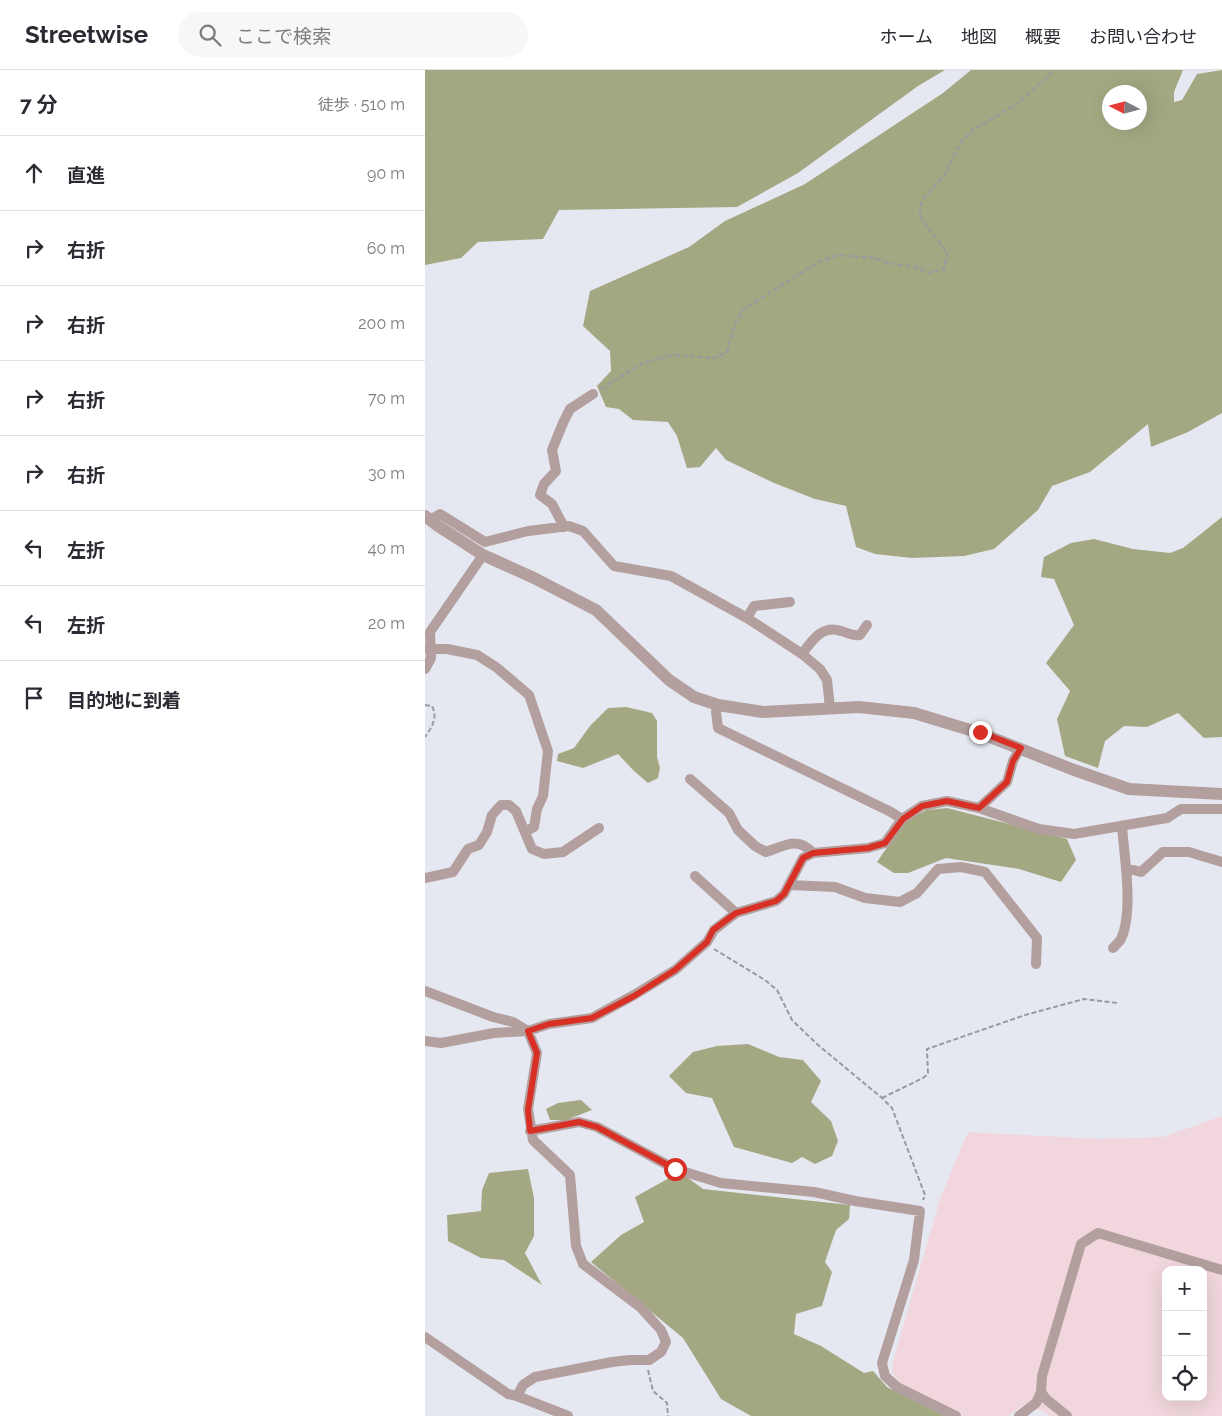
<!DOCTYPE html>
<html lang="ja">
<head>
<meta charset="utf-8">
<style>
	:root { --surface:#fff; --page:#f7f7f7; --text:#2b2b33; --muted:#7c7c81; --line:#e1e1e2 }
	body { margin:0; font-family:Raleway,"Noto Sans JP",sans-serif; background:var(--page); color:var(--text) }
	.controls { position:absolute; right:15px; bottom:15px; display:grid; overflow:hidden; border-radius:10px; box-shadow:0 5px 20px #0002 }
	.controls button { width:45px; height:45px; display:grid; place-items:center; padding:0; border:0; border-bottom:1px solid var(--line); background:var(--surface); color:var(--text); font:25px sans-serif }
	.compass { position:absolute; left:677px; top:15px; width:45px; height:45px; border-radius:50%; background:var(--surface); box-shadow:0 5px 20px #0002; rotate:276deg }
	.stop { position:absolute; width:15px; height:15px; margin:-11px; border:4px solid #d93025; border-radius:50%; background:#fff }
	.stop.end { background:#d93025; border-color:#fff; box-shadow:0 1px 5px #0008 }
	.list { margin:0; padding:0; list-style:none }
	h2 { display:flex; justify-content:space-between; align-items:center; height:65px; margin:0; padding:0 20px; font-size:21px }
	h2 small { font-size:16px; font-weight:400; color:var(--muted) }
	.list li { display:grid; grid-template-columns:32px 1fr auto; gap:15px; align-items:center; box-sizing:border-box; height:75px; padding:0 20px; border-top:1px solid var(--line) }
	.list b { display:block; font-size:19px; white-space:nowrap }
	.list em { font-size:16px; font-style:normal; color:var(--muted) }
	.icon { flex:none; width:28px; height:28px; fill:none; stroke:currentColor; stroke-width:2; stroke-linecap:round; stroke-linejoin:round }
	.map { position:relative; flex:none; width:797px; height:1346px; overflow:hidden }
	header { display:flex; align-items:center; gap:30px; box-sizing:border-box; height:70px; padding:0 25px; background:var(--surface); border-bottom:1px solid var(--line) }
	header strong { font-size:24px }
	nav { display:flex; gap:28px; margin-inline-start:auto; font-size:18px }
	.search { width:350px; height:45px; background:var(--page); display:flex; align-items:center; gap:12px; box-sizing:border-box; padding:0 18px; border-radius:28px; color:var(--muted); font-size:19px }
	main { display:flex }
	aside { flex:1; background:var(--surface) }
	.map>svg:first-child { display:block }
</style>
</head>
<body>
<header>
<strong>Streetwise</strong>
<div class="search"><svg class="icon" aria-label="search" viewBox="0 0 24 24"><circle cx="10" cy="10" r="6"/><path d="M15 15l6 6"/></svg>ここで検索</div>
<nav><a>ホーム</a><a>地図</a><a>概要</a><a>お問い合わせ</a></nav>
</header>
<main>
<aside>
<h2>7 分<small>徒歩 · 510 m</small></h2>
<ul class="list">
<li><svg class="icon" aria-label="ahead" viewBox="0 0 24 24"><path d="M12 20V5M6 11l6-6 6 6"/></svg><div><b>直進</b></div><em>90 m</em></li>
<li><svg class="icon" aria-label="right" viewBox="0 0 24 24"><path d="M7 20v-9h11M14 6l5 5-5 5"/></svg><div><b>右折</b></div><em>60 m</em></li>
<li><svg class="icon" aria-label="right" viewBox="0 0 24 24"><path d="M7 20v-9h11M14 6l5 5-5 5"/></svg><div><b>右折</b></div><em>200 m</em></li>
<li><svg class="icon" aria-label="right" viewBox="0 0 24 24"><path d="M7 20v-9h11M14 6l5 5-5 5"/></svg><div><b>右折</b></div><em>70 m</em></li>
<li><svg class="icon" aria-label="right" viewBox="0 0 24 24"><path d="M7 20v-9h11M14 6l5 5-5 5"/></svg><div><b>右折</b></div><em>30 m</em></li>
<li><svg class="icon" aria-label="left" viewBox="0 0 24 24"><path d="M17 20v-9H6M10 6l-5 5 5 5"/></svg><div><b>左折</b></div><em>40 m</em></li>
<li><svg class="icon" aria-label="left" viewBox="0 0 24 24"><path d="M17 20v-9H6M10 6l-5 5 5 5"/></svg><div><b>左折</b></div><em>20 m</em></li>
<li><svg class="icon" aria-label="arrive" viewBox="0 0 24 24"><path d="M6 21V4h12l-3 4 3 4H6"/></svg><div><b>目的地に到着</b></div></li>
</ul>
</aside>
<div class="map">
<svg width="797" height="1346" viewBox="0 0 797 1346">
	<rect width="100%" height="100%" fill="#e6e8f1"/>
	<path fill="#f1d7dd" fill-rule="evenodd" d="M797,1046V1346H625L602,1333L583,1346H539L477,1315L467,1303L468,1291L516,1126L543,1062L675,1069L738,1067ZM741,1200H778V1327H741Z"/>
	<path fill="#a4a882" fill-rule="evenodd" d="M0,0H520L493,16L373,103L312,137L134,140L118,169L53,172L36,188L0,195Z
		M546,0H758L749,22V32L757,30L772,4L797,0V343L763,362L726,377L723,354L665,402L627,416L613,440L569,479L539,486L487,488L450,484L431,477L421,436L390,429L349,413L301,390L291,378L275,397L262,398L252,366L243,352L208,350L194,339L181,337L172,316L186,301L185,281L158,256L165,221L264,177L300,151L380,114L518,23ZM684,22H714V52H684Z
		M797,447V667L779,668L753,643L722,657L699,656L680,671L673,698L640,686L632,649L645,621L621,593L649,555L629,509L616,507L619,487L646,473L669,469L708,479L745,483L758,478Z
		M201,637L227,643L232,651V687L235,698L233,708L223,713L208,700L193,684L158,698L132,691L133,684L149,678L165,656L183,638Z
		M522,738L642,769L651,790L636,812L594,799L521,788L483,803H469L452,792L480,751L502,740Z
		M323,974L354,987L378,990L396,1011L386,1032L406,1051L413,1071L407,1086L390,1094L377,1087L367,1093L309,1077L287,1028L261,1023L244,1006L268,982L292,976Z
		M156,1030L167,1040L141,1050H125L121,1039L133,1033Z
		M103,1099L109,1128V1166L100,1183L117,1215L79,1190L56,1188L23,1171L22,1145L56,1141L57,1120L64,1103Z
		M255,1102L278,1119L425,1135L424,1149L411,1160L400,1192L407,1202L397,1236L371,1244L369,1264L396,1276L439,1303L448,1301L462,1317L520,1346H326L296,1329L258,1268L166,1192L196,1165L219,1152L210,1127Z"/>
	<g fill="none" stroke-linecap="round" stroke-linejoin="round">
		<path stroke="#999aa0" stroke-width="2" stroke-dasharray="5 2.5" stroke-linecap="butt" d="M176,319L218,293L249,285L289,288L302,282L311,251L318,240L393,192L412,185L450,188L463,193L490,197L504,203L519,199L522,183L498,151L495,142L497,130L519,106L535,73L548,60L592,34L630,0
			M0,635L7,636C13,648 7,657 0,667
			M289,879L340,910L352,920L367,950L393,975L457,1028L467,1038L500,1125L498,1130
			M457,1028L498,1008L503,1004L502,979L600,945L659,929L692,933
			M223,1300L228,1321L242,1333L243,1346"/>
		<path stroke="#b39f9e" stroke-width="10" d="M5,450L15,444L60,472L103,461L144,456L158,461L189,496L246,506L322,548L377,584L395,599L402,610L405,638
			M139,457L127,434L115,425L119,414L131,401L127,380L138,353L145,339L168,324
			M322,548L329,536L365,532
			M0,579H22L52,585L71,597L104,625L123,681L118,726L112,739L109,757L101,761
			M377,584C386,572 397,554 416,561C424,563 426,566 435,565L442,555
			M0,599L6,588L5,562L58,485
			M265,709L304,743L313,760L330,776L341,782C359,776 373,766 388,783
			M554,738L582,712L588,691L595,678
			M477,749L497,736L522,731L554,738L614,759L649,764L742,748L756,739H797
			M701,798L716,802L738,782H764L797,792
			M270,806L311,843
			M0,808L28,802L43,779L54,775L62,762L67,745L76,735H84L91,741L107,779L119,784L138,782L174,758
			M364,815L410,817L440,828L475,832L492,823L513,799L536,797L560,802L612,868L611,894
			M688,878C691,875 694,872 696,869C709,841 699,786 697,756
			M0,921L68,947L88,952L103,961L112,983L103,1039L108,1070L145,1105L151,1176L158,1194L215,1237L236,1260L241,1272L236,1282L224,1290H205L187,1292L110,1307L98,1315L92,1326
			M0,971L16,973L69,963L103,961L124,954L167,948L209,925L250,900L282,872L289,860L311,843L351,831L359,824L378,788L388,783L443,778L460,773L477,749L466,742L293,658L291,642L293,635
			M105,1061L154,1052L172,1057L250,1099L296,1113L389,1122L430,1131L495,1141L489,1190L457,1293L460,1306L472,1317L531,1346
			M0,1267L83,1324L92,1326L143,1346
			M594,1346L611,1333L616,1322
			M642,1346L621,1329L616,1322L617,1306L656,1174L673,1163L797,1200"/>
		<path stroke="#b39f9e" stroke-width="12" d="M0,446L13,456L58,485L109,508L171,540L244,610L269,627L293,635L338,642L434,637L489,643L555,663L649,700L704,719L797,724"/>
	</g>
	<g fill="none" stroke-linecap="round" stroke-linejoin="round">
		<path stroke="#d93025" stroke-width="6" d="M250,1099L172,1057L154,1052L105,1061L103,1040L112,983L103,961L124,954L167,948L209,926L250,900L282,872L288,860L311,843L351,831L359,824L378,788L388,783L443,778L460,773L478,749L497,736L522,731L554,738L582,712L588,691L596,678L555,662"/>
	</g>
</svg>
<div class="controls">
<button>+</button>
<button>−</button>
<button><svg class="icon" aria-label="locate" viewBox="0 0 24 24"><circle cx="12" cy="12" r="6"/><path d="M12 2v4M12 18v4M2 12h4M18 12h4"/></svg></button>
</div>
<svg class="compass" viewBox="-18 -18 36 36"><path d="M0-13l5 13h-10z" fill="#e53935"/><path d="M0 13l5-13h-10z" fill="#7c7c81"/></svg>
<div class="stop" style="left:250px;top:1099px"></div>
<div class="stop end" style="left:555px;top:662px"></div>
</div>
</main>
</body>
</html>
